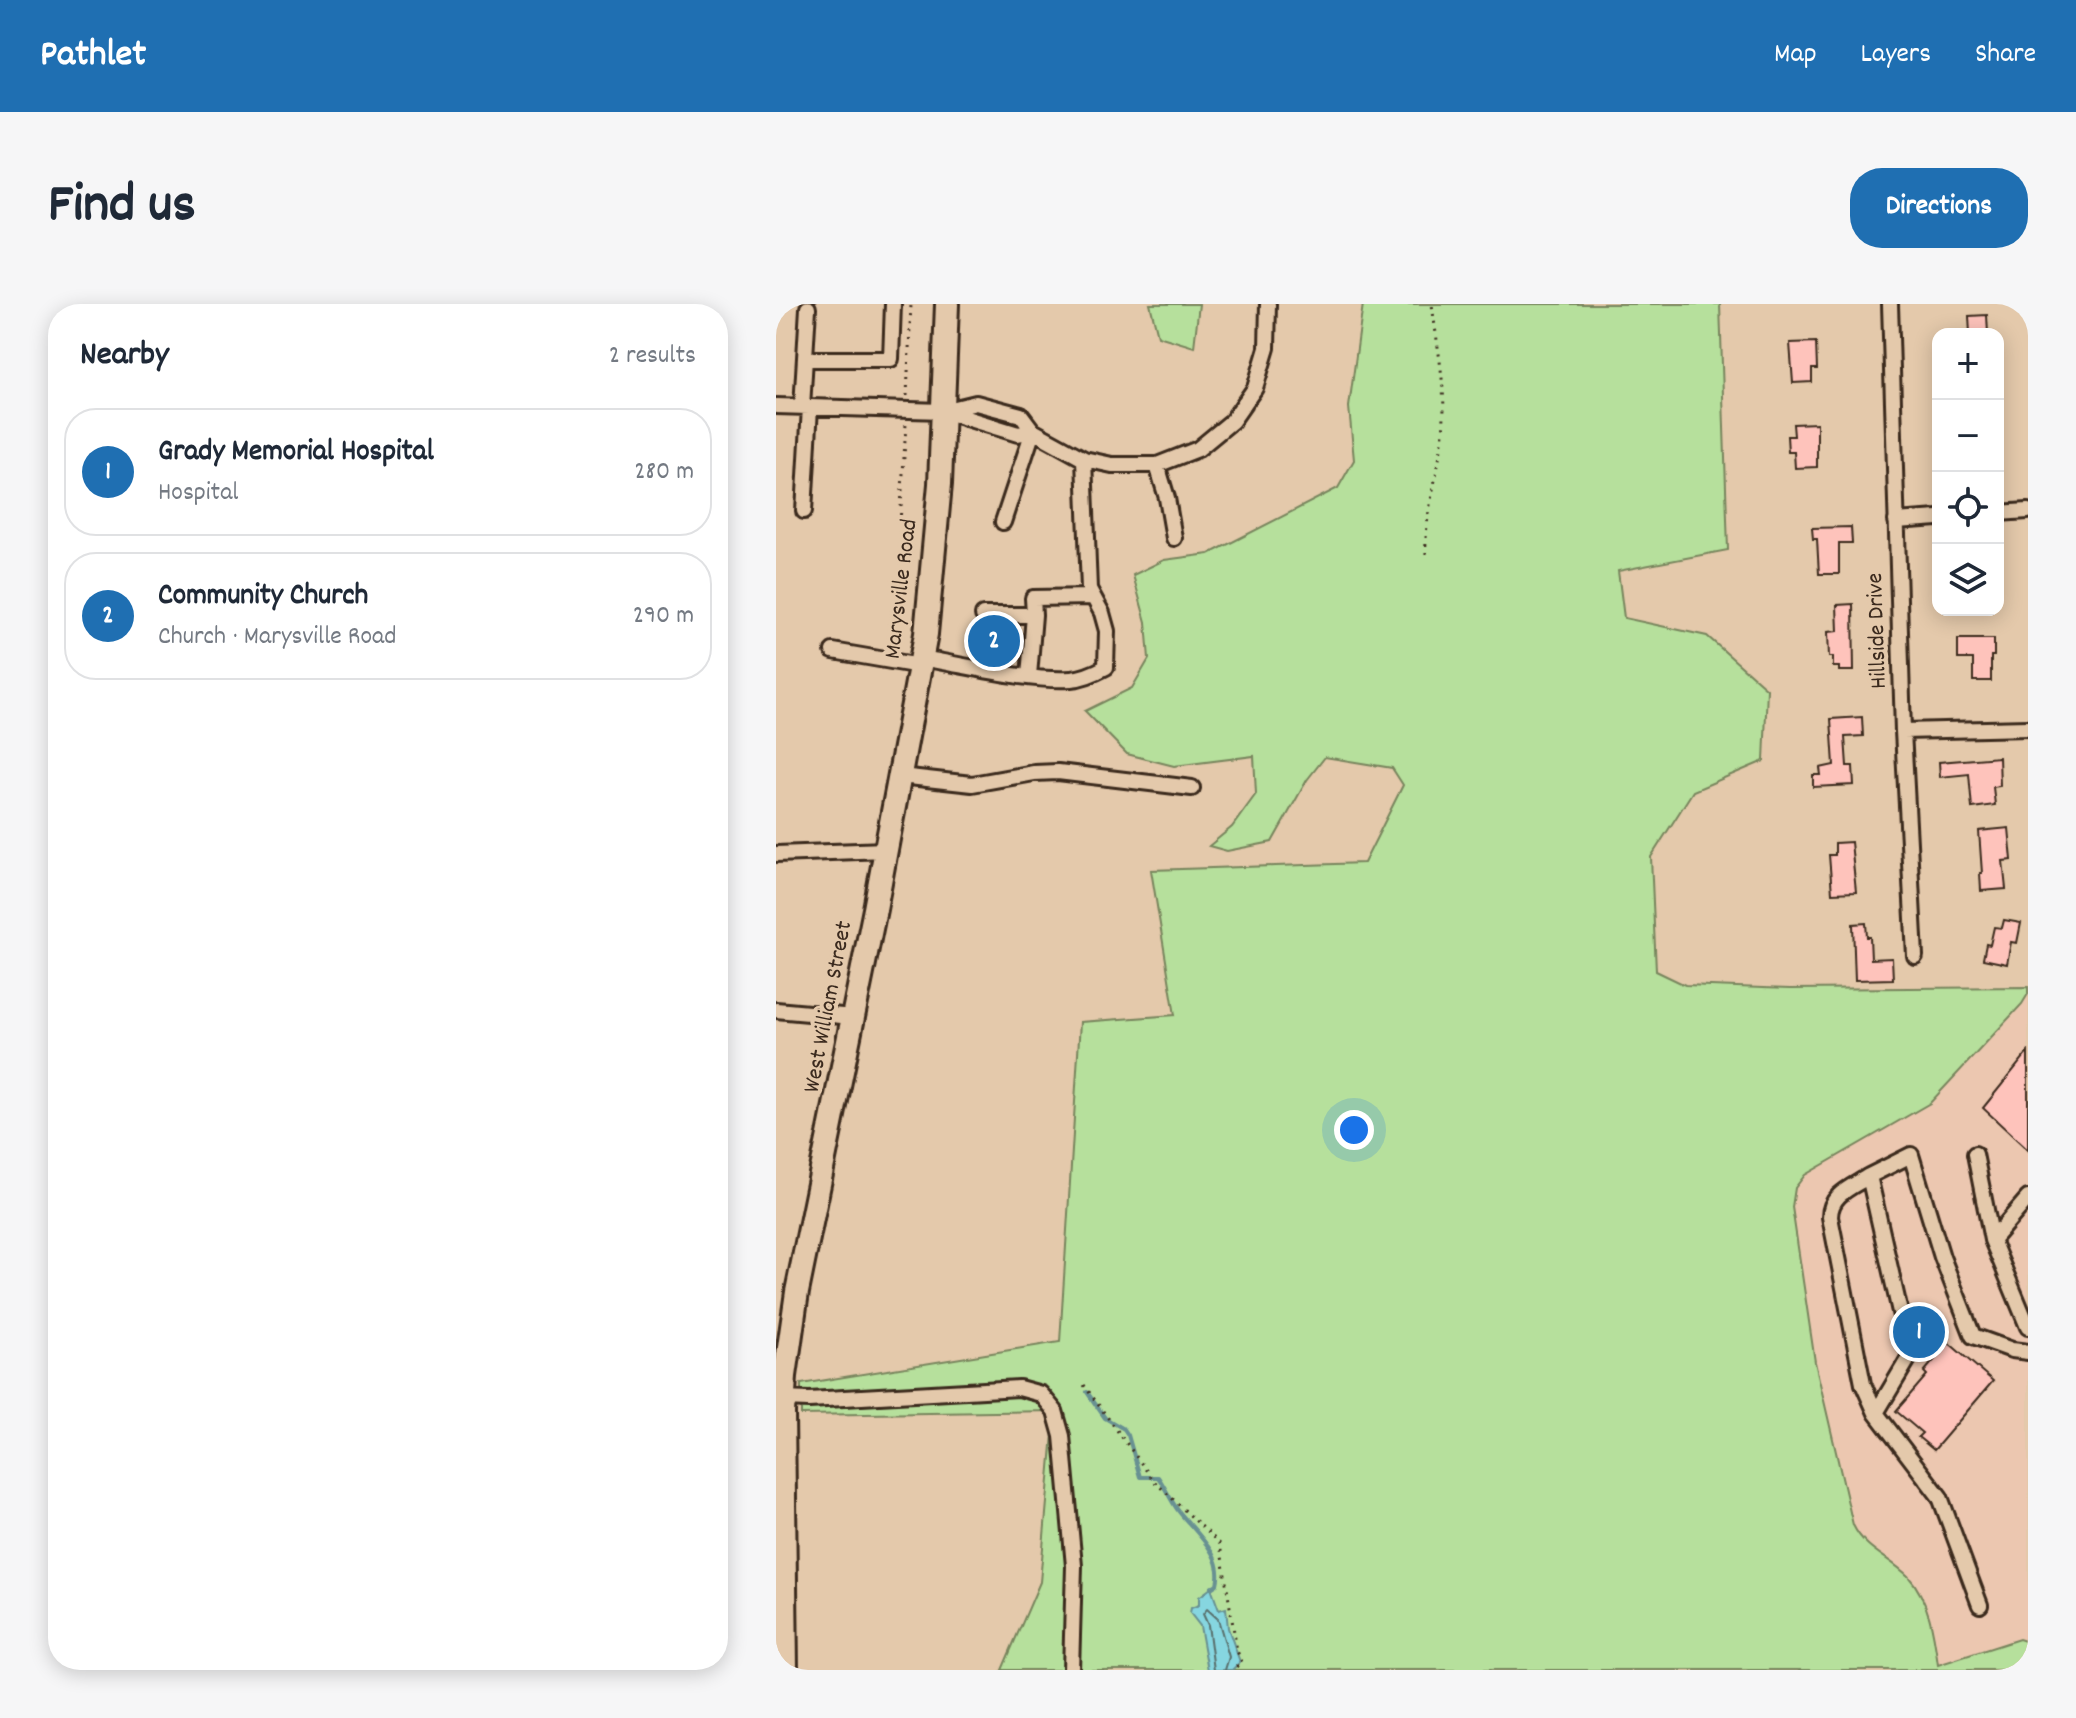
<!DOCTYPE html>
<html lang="en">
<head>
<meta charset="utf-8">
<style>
	:root { --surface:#fff; --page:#f6f6f7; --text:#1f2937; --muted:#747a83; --line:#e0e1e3; --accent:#1f6fb2 }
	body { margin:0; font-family:Dekko,sans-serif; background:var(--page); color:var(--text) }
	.controls { position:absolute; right:24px; top:24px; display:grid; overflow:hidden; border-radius:16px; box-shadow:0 4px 20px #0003 }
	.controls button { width:72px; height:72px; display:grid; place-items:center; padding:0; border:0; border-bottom:2px solid var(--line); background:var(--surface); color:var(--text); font:40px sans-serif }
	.you { position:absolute; left:578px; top:826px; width:28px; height:28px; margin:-20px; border:6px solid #fff; border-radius:50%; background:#1a73e8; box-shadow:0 0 0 12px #1a73e833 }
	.badge { display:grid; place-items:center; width:52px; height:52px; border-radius:50%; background:var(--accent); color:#fff; font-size:26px; font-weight:700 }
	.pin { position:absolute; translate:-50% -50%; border:4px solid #fff; box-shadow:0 2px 8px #0006 }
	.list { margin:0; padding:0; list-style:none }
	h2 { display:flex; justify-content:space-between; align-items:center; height:104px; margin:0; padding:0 32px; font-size:34px }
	h2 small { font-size:26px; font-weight:400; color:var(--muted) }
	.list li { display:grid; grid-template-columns:52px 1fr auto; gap:24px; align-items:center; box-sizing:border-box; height:128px; margin:0 16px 16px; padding:0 16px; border:2px solid var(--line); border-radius:32px }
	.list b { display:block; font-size:30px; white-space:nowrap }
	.list p { margin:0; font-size:26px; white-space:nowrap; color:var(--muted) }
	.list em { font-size:26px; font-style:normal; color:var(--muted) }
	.icon { flex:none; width:44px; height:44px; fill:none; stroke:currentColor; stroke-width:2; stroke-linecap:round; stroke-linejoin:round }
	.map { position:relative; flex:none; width:1252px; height:1366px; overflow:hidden; border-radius:32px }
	header { display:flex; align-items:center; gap:48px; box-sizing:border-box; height:112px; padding:0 40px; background:var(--accent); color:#fff }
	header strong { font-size:38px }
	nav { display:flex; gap:44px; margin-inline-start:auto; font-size:28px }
	.intro { display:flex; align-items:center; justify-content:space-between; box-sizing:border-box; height:192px; padding:0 48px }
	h1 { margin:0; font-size:56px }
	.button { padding:20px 36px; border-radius:32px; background:var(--accent); color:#fff; font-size:28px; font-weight:700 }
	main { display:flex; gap:48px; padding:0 48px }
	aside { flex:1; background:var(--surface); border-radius:32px; box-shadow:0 4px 20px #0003 }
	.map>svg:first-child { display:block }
</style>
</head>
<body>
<header>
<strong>Pathlet</strong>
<nav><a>Map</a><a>Layers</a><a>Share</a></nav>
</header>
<div class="intro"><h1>Find us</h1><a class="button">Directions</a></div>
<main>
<aside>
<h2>Nearby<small>2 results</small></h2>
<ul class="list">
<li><span class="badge">1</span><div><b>Grady Memorial Hospital</b><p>Hospital</p></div><em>280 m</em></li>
<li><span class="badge">2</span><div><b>Community Church</b><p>Church · Marysville Road</p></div><em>290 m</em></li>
</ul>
</aside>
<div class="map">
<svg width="1252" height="1366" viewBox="0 0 1252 1366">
	<rect width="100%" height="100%" fill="#e4c9ab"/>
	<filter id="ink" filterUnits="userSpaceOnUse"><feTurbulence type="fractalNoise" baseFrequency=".0125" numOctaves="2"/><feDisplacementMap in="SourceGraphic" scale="16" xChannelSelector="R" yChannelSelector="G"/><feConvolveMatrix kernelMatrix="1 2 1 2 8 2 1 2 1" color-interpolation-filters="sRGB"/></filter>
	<g filter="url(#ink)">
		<path fill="#ecc7b0" d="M1252,690V1338L1243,1335L1162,1361L1158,1331L1101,1250L1084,1235L1078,1221L1039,1058L1016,903L1019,884L1029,871L1154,799L1246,700Z"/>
		<path fill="#b6e09c" stroke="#78855d" stroke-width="2" d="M374,0H423L418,43L382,32Z
			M587,0H944L952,246L842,267L848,314L931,332L991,385L988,457L917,487L875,553L880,667L909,681L1014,685L1252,683V690L1246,700L1154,799L1029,871L1019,884L1016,903L1039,1058L1077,1221C1089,1246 1113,1253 1132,1272C1153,1295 1158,1331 1162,1361L1243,1335L1252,1338V1366H226L264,1278L279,1107L25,1111V1080L284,1038L304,718L399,711L375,566L588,559L627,481L616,464L549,453L531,476L496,538L451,547L433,542L456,523L480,490L478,452L398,462L351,450L309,407L356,384L373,355L370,318L357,271L388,256L433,250L562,184L578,156L573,103Z"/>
		<path fill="#86d6e0" stroke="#689192" stroke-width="2" d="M435,1284L443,1306L450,1304L452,1324L464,1358L456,1366H432L424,1322L414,1309L415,1304L423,1301V1293Z"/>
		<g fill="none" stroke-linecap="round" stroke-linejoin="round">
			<path stroke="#596f6c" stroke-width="2" d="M438,1366L432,1321L427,1310L431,1305L442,1315L453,1353L449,1366"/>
			<path stroke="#689192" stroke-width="4" d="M311,1088L329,1114L348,1125L352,1131L364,1173H382C389,1183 394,1195 401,1205C417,1227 449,1250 441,1280L435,1284"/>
		</g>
		<path fill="#fec3bb" stroke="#3b2a1e" stroke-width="2" d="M1211,11L1212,30H1194L1193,12Z
			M1040,38L1041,65H1036V78L1017,79L1014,39Z
			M1041,119V163L1019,164L1018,148H1012L1011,132H1018L1017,120Z
			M1075,223L1076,239H1063V270H1043L1041,235H1037L1036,224Z
			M1077,300L1078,367H1063V363H1057V353H1053L1052,328L1062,327L1061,301Z
			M1182,335H1218V352H1215V377H1197V355H1182Z
			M1086,413L1087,432L1069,433L1071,462H1077L1078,481L1037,483V471H1045L1044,464L1058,461L1055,415Z
			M1223,453L1224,482L1217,483L1219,501L1196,504L1193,470L1164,473L1163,458Z
			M1233,524L1236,556L1227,557L1230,585L1205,587L1204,569H1206L1203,527Z
			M1075,538L1080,588L1056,589L1053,551H1059V539Z
			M1228,616L1245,619L1241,639L1235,638L1231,660L1207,655L1210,640L1214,641L1218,623L1226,624Z
			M1090,619L1091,633H1094L1095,655L1116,654L1117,675L1079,676L1077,620Z
			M1252,748V846L1207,804Z
			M1173,1039L1217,1077L1158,1146L1142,1133L1146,1129L1120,1107L1151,1071L1148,1068Z"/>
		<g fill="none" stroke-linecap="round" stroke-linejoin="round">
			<g stroke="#3b2a1e" stroke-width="20">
				<path id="minor" d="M1114,0L1127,427L1139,652
					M29,55H115L117,0
					M0,102L167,107L242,130L257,127
					M26,103L32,4
					M167,107L200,99L245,111L257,127L308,155L336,161H381L422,145L456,117L479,84L491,44L492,0
					M381,161L391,194L398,234
					M28,207L34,103
					M1222,209L1252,207
					M1120,217L1162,214
					M227,218L257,127
					M207,311H258L257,294L317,293
					M57,347L144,362
					M145,354C188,361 253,378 295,375C308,374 319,369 330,363L331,327L326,309L313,285L308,155
					M253,372L258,311
					M1127,427L1252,424
					M124,472L196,480L258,469L282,468L416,484
					M0,550L110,546
					M0,706L77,713
					M1199,850L1216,936L1252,1023
					M1093,872C1076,883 1054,890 1054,913L1087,1080L1100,1109
					M1216,936L1252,894
					M7,1095L33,1096L243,1084L265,1090L279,1107L286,1132L298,1262L295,1366
					M1204,1301L1164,1193L1100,1109L1134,1052L1093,872L1135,851L1166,953L1197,1032L1236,1046L1252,1048"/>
			</g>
			<g stroke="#3b2a1e" stroke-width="28">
				<path id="highway" d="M10,1366L7,1109L9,1072L21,988L99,605L150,330L164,180L171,0"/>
			</g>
			<path stroke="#3b2a1e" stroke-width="3" stroke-dasharray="2 6" stroke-linecap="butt" d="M131,92L135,0
				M124,219L130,120
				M650,250C648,209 663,170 667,129C671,86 661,42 656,0
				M308,1081L378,1177L444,1240L461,1347L466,1358L460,1363L462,1366"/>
			<use href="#minor" stroke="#e4c9ab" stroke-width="14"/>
			<use href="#highway" stroke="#e4c9ab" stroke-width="22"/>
		</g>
	</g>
	<g text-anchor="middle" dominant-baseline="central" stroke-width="8" stroke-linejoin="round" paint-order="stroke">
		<g font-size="24" fill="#3b2a1e" stroke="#e4c9ab">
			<text transform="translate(126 285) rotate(-83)">Marysville Road</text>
			<text transform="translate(1102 327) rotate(-92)">Hillside Drive</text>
			<text transform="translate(53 703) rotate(-79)">West William Street</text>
		</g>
	</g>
</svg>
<div class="controls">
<button>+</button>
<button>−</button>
<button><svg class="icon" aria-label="locate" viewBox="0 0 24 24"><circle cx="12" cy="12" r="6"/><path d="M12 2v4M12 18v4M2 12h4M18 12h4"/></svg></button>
<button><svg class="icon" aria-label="layers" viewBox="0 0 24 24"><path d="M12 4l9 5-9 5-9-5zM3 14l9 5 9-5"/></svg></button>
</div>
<div class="you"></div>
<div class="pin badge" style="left:1143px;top:1028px">1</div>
<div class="pin badge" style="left:218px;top:337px">2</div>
</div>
</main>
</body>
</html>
